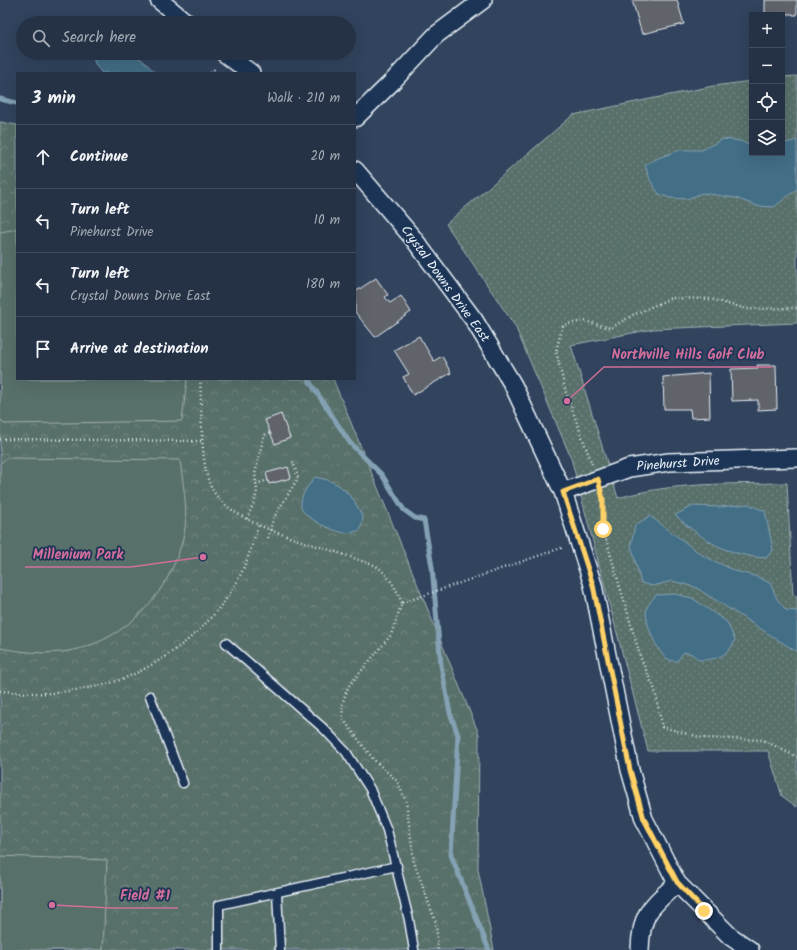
<!DOCTYPE html>
<html lang="en">
<head>
<meta charset="utf-8">
<style>
	:root { --surface:#253246; --page:#313e51; --text:#f1f3f6; --muted:#a3aab3; --line:#424d5f }
	body { margin:0; font-family:Kalam,sans-serif; background:var(--page); color:var(--text) }
	.controls { position:absolute; right:12px; top:12px; display:grid; overflow:hidden; border-radius:0px; box-shadow:0 4px 16px #0002 }
	.controls button { width:36px; height:36px; display:grid; place-items:center; padding:0; border:0; border-bottom:1px solid var(--line); background:var(--surface); color:var(--text); font:20px sans-serif }
	.stop { position:absolute; width:12px; height:12px; margin:-9px; border:3px solid #ffd166; border-radius:50%; background:#fff }
	.stop.end { background:#ffd166; border-color:#fff; box-shadow:0 1px 4px #0008 }
	.list { margin:0; padding:0; list-style:none }
	h2 { display:flex; justify-content:space-between; align-items:center; height:52px; margin:0; padding:0 16px; font-size:17px }
	h2 small { font-size:13px; font-weight:400; color:var(--muted) }
	.list li { display:grid; grid-template-columns:26px 1fr auto; gap:12px; align-items:center; box-sizing:border-box; height:64px; padding:0 16px; border-top:1px solid var(--line) }
	.list b { display:block; font-size:15px; white-space:nowrap }
	.list p { margin:0; font-size:13px; white-space:nowrap; color:var(--muted) }
	.list em { font-size:13px; font-style:normal; color:var(--muted) }
	.icon { flex:none; width:22px; height:22px; fill:none; stroke:currentColor; stroke-width:2; stroke-linecap:round; stroke-linejoin:round }
	.map { position:relative; flex:none; width:797px; height:950px; overflow:hidden }
	.search { position:absolute; background:var(--surface); box-shadow:0 4px 16px #0002; left:16px; top:16px; width:340px; height:44px; display:flex; align-items:center; gap:10px; box-sizing:border-box; padding:0 14px; border-radius:22px; color:var(--muted); font-size:15px }
	.panel { position:absolute; background:var(--surface); box-shadow:0 4px 16px #0002; left:16px; top:72px; width:340px; height:308px; border-radius:0px }
	.map>svg:first-child { display:block }
</style>
</head>
<body>
<div class="map">
<svg width="797" height="950" viewBox="0 0 797 950">
	<defs>
		<pattern id="grass-dots" width="8" height="8" patternUnits="userSpaceOnUse"><rect width="8" height="8" fill="#596f6b"/><path d="M2 2h.1M6 6h.1" fill="none" stroke="#718481" stroke-width="1.8" stroke-linecap="round"/></pattern>
		<pattern id="park-crowns" width="20" height="18" patternUnits="userSpaceOnUse"><rect width="20" height="18" fill="#596f6b"/><path d="M2 6a3 3 0 1 1 6 0M12 15a3 3 0 1 1 6 0" fill="none" stroke="#718481"/></pattern>
	</defs>
	<rect width="100%" height="100%" fill="#31435d"/>
	<filter id="ink" filterUnits="userSpaceOnUse"><feTurbulence type="fractalNoise" baseFrequency=".025" numOctaves="2"/><feDisplacementMap in="SourceGraphic" scale="8" xChannelSelector="R" yChannelSelector="G"/><feConvolveMatrix kernelMatrix="1 2 1 2 8 2 1 2 1" color-interpolation-filters="sRGB"/></filter>
	<g filter="url(#ink)">
		<path fill="url(#grass-dots)" stroke="#a0b0b2" d="M797,76V323L653,329L571,345L618,498C673,482 730,484 787,483L793,595L797,596V807L782,796L768,751H648L571,458L515,326L446,224L573,115L713,86L752,81V153H782V77Z"/>
		<path fill="url(#park-crowns)" stroke="#a0b0b2" d="M0,122L17,125V379H333L479,734L478,869L494,950H0Z"/>
		<path fill="#596f6b" stroke="#a0b0b2" d="M17,229V379H187L182,421L4,424L0,419V232Z
			M6,458L180,460C183,486 190,516 182,542C169,590 133,632 85,647C58,656 27,653 0,648V464Z
			M0,856L107,860L103,950H0Z"/>
		<path fill="#426e86" stroke="#84a2b4" d="M95,53C126,53 133,47 155,73H102L96,66L92,55Z
			M723,139L741,141L752,147V153H782V144L797,140V189L774,207L757,206L736,198L702,193L687,199L670,198L659,194L650,180L645,165L658,158L680,150H702Z
			M315,477L328,480L340,486L354,500L363,518L360,530C357,531 352,533 348,533C338,534 303,518 301,507C300,495 308,486 315,477Z
			M748,504L765,511L773,550L766,558C726,555 704,541 675,515L693,506L720,507Z
			M650,516L702,555L735,571L758,577L770,583L777,599L786,610L797,611V652L695,587L672,581L653,586L641,583L631,545L635,525Z
			M675,594L692,598L727,622L735,640C728,656 717,660 699,660L692,654L684,652L677,661C674,661 671,661 668,659C657,653 643,620 647,608C648,604 653,599 656,595Z"/>
		<g fill="none" stroke-linecap="round" stroke-linejoin="round">
			<path stroke="#84a2b4" stroke-width="5" d="M0,99L17,103
				M308,379L350,443L382,475L404,510L415,518L424,520L432,567L441,665L450,713L458,735L451,855L489,950"/>
		</g>
		<path fill="#61636b" stroke="#e8f1f8" d="M632,0H677L684,24L642,34Z
			M765,0H797V15H793V14H765Z
			M376,278L388,295L385,297L390,303L401,296L411,312L375,337L355,312V292Z
			M419,336L434,361L442,356L451,373L413,395L403,377L409,374L394,350Z
			M757,365H776L777,409L758,410V400L732,401L731,369L758,368Z
			M709,373L710,417L691,418L690,409H664L663,377Z
			M281,414L290,438L275,444L265,420Z
			M288,467L291,478L269,484L266,473Z"/>
		<g fill="none" stroke-linecap="round" stroke-linejoin="round">
			<g stroke="#e8f1f8" stroke-width="11">
				<path id="service" d="M226,643L323,728L346,752L370,789L387,830L409,920L414,950
					M150,696L183,783
					M277,893L280,950
					M219,950V905L397,866"/>
			</g>
			<g stroke="#e8f1f8" stroke-width="20">
				<path id="minor" d="M159,0L187,23
					M224,53L251,73
					M355,118L391,83L436,35L483,0
					M355,170L413,238L474,320L513,385L563,492L593,585L630,770L644,819L677,883L730,936L750,950
					M563,492L629,468L669,462L797,458
					M640,950C641,912 651,907 677,883"/>
			</g>
			<path stroke="#e8f1f8" stroke-width="2.5" stroke-dasharray="1 3" stroke-linecap="butt" d="M211,73L216,67
				M200,379C202,407 200,457 209,482C224,526 316,543 356,559C364,562 376,564 381,570C391,579 397,590 402,603L391,635L348,687L342,705L343,719L373,759L397,781L406,801L414,862L436,923L438,950
				M0,439L204,441
				M592,464L566,393L556,351L563,325L584,321L611,328L633,315L671,298L710,299L747,309L797,308
				M256,484L268,480
				M602,496L603,529L641,659L655,690L662,727L703,738L763,740L797,757
				M247,519L255,500L257,491L255,474L264,435L270,432
				M268,538L273,519L298,478L293,461
				M402,603L564,547
				M0,691C17,692 35,694 52,693C78,690 108,686 132,675C179,653 223,616 244,567C250,553 254,538 259,524"/>
			<use href="#service" stroke="#1d3557" stroke-width="8"/>
			<use href="#minor" stroke="#1d3557" stroke-width="17"/>
		</g>
	</g>
	<g fill="none" stroke-linecap="round" stroke-linejoin="round" filter="url(#ink)">
		<path stroke="#ffd166" stroke-width="5" d="M603,529V499L598,479L563,492L593,585L630,770L644,819L677,882L704,911"/>
	</g>
	<g text-anchor="middle" dominant-baseline="central" stroke-width="3.5" stroke-linejoin="round" paint-order="stroke">
		<g font-size="13" fill="#e8f1f8" stroke="#1d3557">
			<text transform="translate(445 284) rotate(54)">Crystal Downs Drive East</text>
			<text transform="translate(678 464) rotate(-4)">Pinehurst Drive</text>
		</g>
	</g>
	<path fill="none" stroke="#d16f9a" stroke-width="1.5" d="M567 401L604 367H772M203 557L131 567H25M52 905L112 908H178"/>
	<g fill="#d16f9a" stroke="#1d3557" stroke-width="1.5">
		<circle cx="567" cy="401" r="4"/>
		<circle cx="203" cy="557" r="4"/>
		<circle cx="52" cy="905" r="4"/>
	</g>
	<g font-size="14" text-anchor="middle" font-weight="bold" fill="#d16f9a" stroke="#1d3557" stroke-width="3.5" stroke-linejoin="round" paint-order="stroke">
		<text x="688" y="359">Northville Hills Golf Club</text>
		<text x="78" y="559">Millenium Park</text>
		<text x="145" y="900">Field #1</text>
	</g>
</svg>
<div class="controls">
<button>+</button>
<button>−</button>
<button><svg class="icon" aria-label="locate" viewBox="0 0 24 24"><circle cx="12" cy="12" r="6"/><path d="M12 2v4M12 18v4M2 12h4M18 12h4"/></svg></button>
<button><svg class="icon" aria-label="layers" viewBox="0 0 24 24"><path d="M12 4l9 5-9 5-9-5zM3 14l9 5 9-5"/></svg></button>
</div>
<div class="stop" style="left:603px;top:529px"></div>
<div class="stop end" style="left:704px;top:911px"></div>
<div class="search"><svg class="icon" aria-label="search" viewBox="0 0 24 24"><circle cx="10" cy="10" r="6"/><path d="M15 15l6 6"/></svg>Search here</div>
<section class="panel">
<h2>3 min<small>Walk · 210 m</small></h2>
<ul class="list">
<li><svg class="icon" aria-label="ahead" viewBox="0 0 24 24"><path d="M12 20V5M6 11l6-6 6 6"/></svg><div><b>Continue</b></div><em>20 m</em></li>
<li><svg class="icon" aria-label="left" viewBox="0 0 24 24"><path d="M17 20v-9H6M10 6l-5 5 5 5"/></svg><div><b>Turn left</b><p>Pinehurst Drive</p></div><em>10 m</em></li>
<li><svg class="icon" aria-label="left" viewBox="0 0 24 24"><path d="M17 20v-9H6M10 6l-5 5 5 5"/></svg><div><b>Turn left</b><p>Crystal Downs Drive East</p></div><em>180 m</em></li>
<li><svg class="icon" aria-label="arrive" viewBox="0 0 24 24"><path d="M6 21V4h12l-3 4 3 4H6"/></svg><div><b>Arrive at destination</b></div></li>
</ul>
</section>
</div>
</body>
</html>
